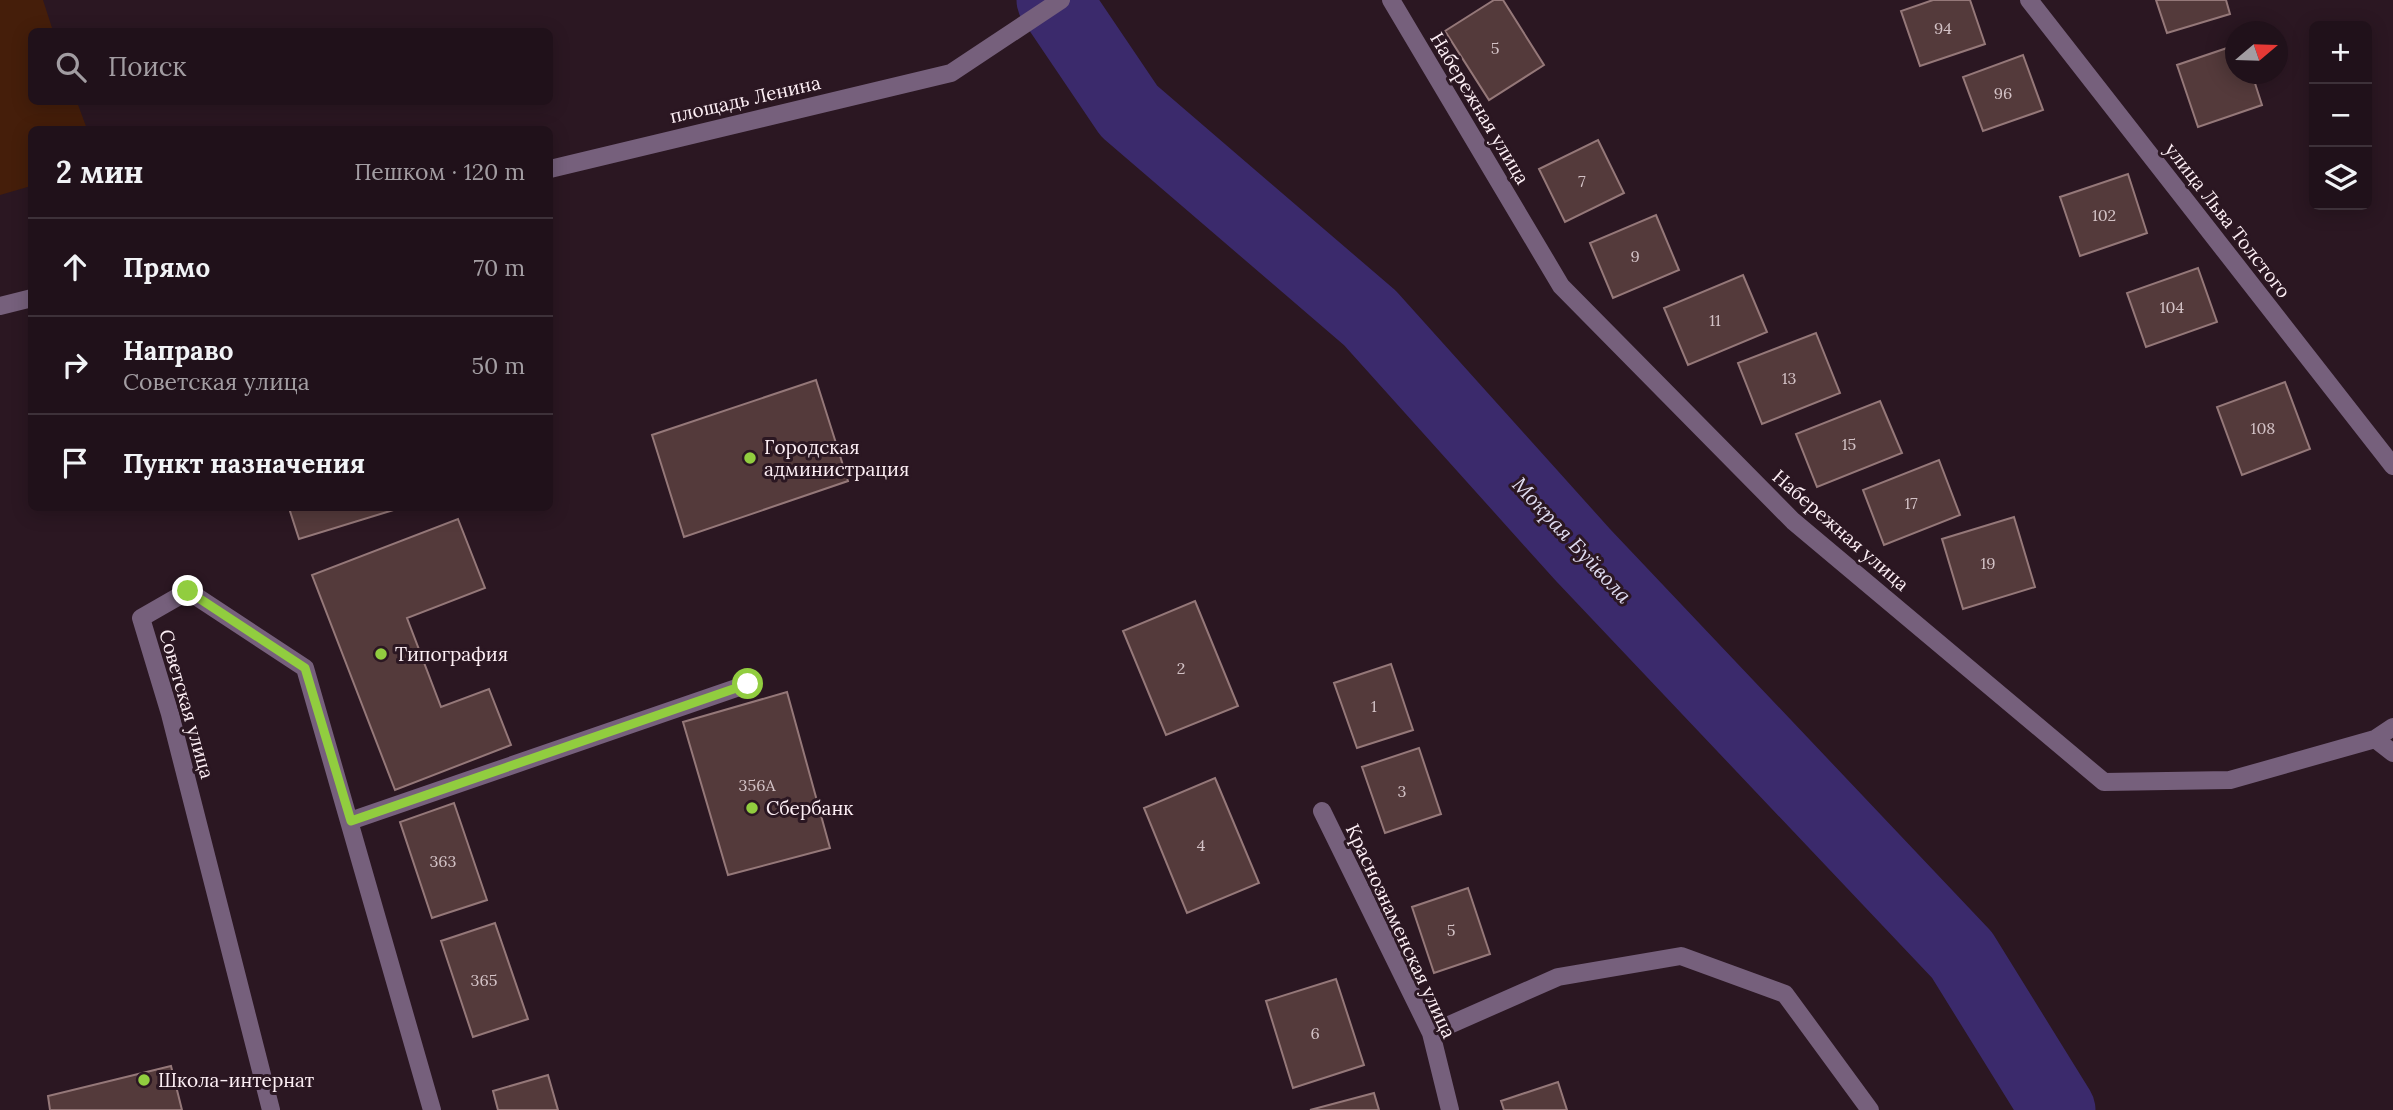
<!DOCTYPE html>
<html lang="ru">
<head>
<meta charset="utf-8">
<style>
	:root { --surface:#20111a; --page:#2d1f27; --text:#f1f3f6; --muted:#a29da2; --line:#3d3139 }
	body { margin:0; font-family:Lora,serif; background:var(--page); color:var(--text) }
	.controls { position:absolute; right:21px; top:21px; display:grid; overflow:hidden; border-radius:10px; box-shadow:0 4px 18px #0003 }
	.controls button { width:63px; height:63px; display:grid; place-items:center; padding:0; border:0; border-bottom:2px solid var(--line); background:var(--surface); color:var(--text); font:35px sans-serif }
	.compass { position:absolute; left:2225px; top:21px; width:63px; height:63px; border-radius:50%; background:var(--surface); box-shadow:0 4px 18px #0003; rotate:71deg }
	.stop { position:absolute; width:21px; height:21px; margin:-16px; border:5px solid #91cd3f; border-radius:50%; background:#fff }
	.stop.end { background:#91cd3f; border-color:#fff; box-shadow:0 2px 7px #0008 }
	.list { margin:0; padding:0; list-style:none }
	h2 { display:flex; justify-content:space-between; align-items:center; height:91px; margin:0; padding:0 28px; font-size:30px }
	h2 small { font-size:23px; font-weight:400; color:var(--muted) }
	.list li { display:grid; grid-template-columns:46px 1fr auto; gap:21px; align-items:center; box-sizing:border-box; height:98px; padding:0 28px; border-top:2px solid var(--line) }
	.list b { display:block; font-size:26px; white-space:nowrap }
	.list p { margin:0; font-size:23px; white-space:nowrap; color:var(--muted) }
	.list em { font-size:23px; font-style:normal; color:var(--muted) }
	.icon { flex:none; width:38px; height:38px; fill:none; stroke:currentColor; stroke-width:2; stroke-linecap:round; stroke-linejoin:round }
	.map { position:relative; flex:none; width:2393px; height:1110px; overflow:hidden }
	.search { position:absolute; background:var(--surface); box-shadow:0 4px 18px #0003; left:28px; top:28px; width:525px; height:77px; display:flex; align-items:center; gap:18px; box-sizing:border-box; padding:0 24px; border-radius:10px; color:var(--muted); font-size:26px }
	.panel { position:absolute; background:var(--surface); box-shadow:0 4px 18px #0003; left:28px; top:126px; width:525px; height:385px; border-radius:10px }
	.map>svg:first-child { display:block }
</style>
</head>
<body>
<div class="map">
<svg width="2393" height="1110" viewBox="0 0 2393 1110">
	<rect width="100%" height="100%" fill="#2b1722"/>
	<path fill="#451e0a" d="M0,0H43L53,31L32,32V102H77L87,129L32,130L31,186L0,195Z"/>
	<g fill="none" stroke-linecap="round" stroke-linejoin="round">
		<path stroke="#3b2a6c" stroke-width="75" d="M1054,0L1129,111L1370,318L1583,555L1962,955L2058,1110"/>
	</g>
	<path fill="#543a3b" stroke="#957879" stroke-width="2" d="M1494,0H1503L1544,65L1489,100L1445,31Z
		M1933,0H1970L1985,44L1920,66L1901,11Z
		M2156,0H2226L2230,14L2167,33Z
		M2236,45V74H2252L2262,105L2198,127L2177,65Z
		M2023,55L2043,110L1983,131L1963,77Z
		M1598,140L1624,193L1565,222L1539,169Z
		M2128,174L2147,233L2080,256L2060,197Z
		M1656,215L1679,270L1613,298L1590,243Z
		M2198,268L2217,322L2146,347L2127,293Z
		M1743,275L1767,332L1688,365L1664,308Z
		M1816,333L1840,393L1762,424L1738,363Z
		M816,380L848,481L684,537L652,435Z
		M2285,382L2310,449L2242,475L2217,407Z
		M1880,401L1902,453L1817,487L1796,434Z
		M1939,460L1960,515L1884,545L1863,490Z
		M289,508H400L299,539Z
		M2014,517L2035,587L1963,609L1942,539Z
		M458,519L485,588L407,618L441,707L489,689L511,745L395,790L312,575Z
		M1195,601L1238,706L1166,735L1123,631Z
		M1391,664L1413,730L1357,748L1334,683Z
		M787,692L830,848L728,875L683,722Z
		M1419,748L1441,814L1385,833L1362,767Z
		M1215,778L1259,883L1187,913L1144,808Z
		M454,803L487,900L432,918L400,822Z
		M1468,888L1490,954L1434,973L1412,907Z
		M495,923L528,1019L473,1037L441,941Z
		M1336,979L1364,1065L1293,1088L1266,1001Z
		M171,1066L182,1110H50L48,1096Z
		M548,1075L558,1110H498L493,1091Z
		M1558,1082L1567,1110H1504L1501,1101Z
		M1374,1093L1379,1110H1310Z"/>
	<g fill="none" stroke-linecap="round" stroke-linejoin="round">
		<path stroke="#76607c" stroke-width="18" d="M350,821L748,684"/>
		<path stroke="#76607c" stroke-width="18" d="M1391,0L1561,286L1793,521L2104,782L2230,780L2375,739L2393,727
			M2029,0L2393,466
			M550,169L951,73L1061,0
			M0,306L32,298
			M2375,739L2393,753
			M1322,811L1431,1033L1450,1110
			M1431,1033L1558,977L1681,956L1785,994L1870,1110
			M271,1110L170,714L141,618L188,591L305,668L432,1110"/>
	</g>
	<g fill="none" stroke-linecap="round" stroke-linejoin="round">
		<path stroke="#91cd3f" stroke-width="9" d="M188,591L305,668L351,821L748,684"/>
	</g>
	<g fill="#91cd3f" stroke="#2b1722" stroke-width="2.5">
		<circle cx="750" cy="458" r="7"/>
		<circle cx="381" cy="654" r="7"/>
		<circle cx="752" cy="808" r="7"/>
		<circle cx="144" cy="1080" r="7"/>
	</g>
	<g text-anchor="middle" dominant-baseline="central" stroke-width="6" stroke-linejoin="round" paint-order="stroke">
		<g font-size="16" fill="#d3c2c6">
			<text x="1943" y="28">94</text>
			<text x="1495" y="48">5</text>
			<text x="2003" y="93">96</text>
			<text x="1582" y="181">7</text>
			<text x="2104" y="215">102</text>
			<text x="1635" y="256">9</text>
			<text x="2172" y="307">104</text>
			<text x="1715" y="320">11</text>
			<text x="1789" y="378">13</text>
			<text x="2263" y="428">108</text>
			<text x="1849" y="444">15</text>
			<text x="1911" y="503">17</text>
			<text x="1988" y="563">19</text>
			<text x="1181" y="668">2</text>
			<text x="1374" y="706">1</text>
			<text x="757" y="785">356А</text>
			<text x="1402" y="791">3</text>
			<text x="1201" y="845">4</text>
			<text x="443" y="861">363</text>
			<text x="1451" y="930">5</text>
			<text x="484" y="980">365</text>
			<text x="1315" y="1033">6</text>
		</g>
		<g font-size="19" fill="#fdeff5" stroke="#2b1722">
			<text transform="translate(745 99) rotate(-13)">площадь Ленина</text>
			<text transform="translate(1480 108) rotate(59)">Набережная улица</text>
			<text transform="translate(2228 220) rotate(52)">улица Льва Толстого</text>
			<text transform="translate(1841 530) rotate(41)">Набережная улица</text>
			<text transform="translate(187 704) rotate(74)">Советская улица</text>
			<text transform="translate(1401 931) rotate(65)">Краснознаменская улица</text>
		</g>
		<g font-size="19" fill="#fdeff5" stroke="#2b1722" text-anchor="start">
			<text x="764" y="447">Городская<tspan x="764" dy="22">администрация</tspan></text>
			<text x="395" y="654">Типография</text>
			<text x="766" y="808">Сбербанк</text>
			<text x="158" y="1080">Школа-интернат</text>
		</g>
		<g font-size="21" font-style="italic" fill="#dfdcf1" stroke="#2b1722">
			<text transform="translate(1572 540) rotate(47)">Мокрая Буйвола</text>
		</g>
	</g>
</svg>
<div class="controls">
<button>+</button>
<button>−</button>
<button><svg class="icon" aria-label="layers" viewBox="0 0 24 24"><path d="M12 4l9 5-9 5-9-5zM3 14l9 5 9-5"/></svg></button>
</div>
<svg class="compass" viewBox="-18 -18 36 36"><path d="M0-13l5 13h-10z" fill="#e53935"/><path d="M0 13l5-13h-10z" fill="#a29da2"/></svg>
<div class="stop" style="left:748px;top:684px"></div>
<div class="stop end" style="left:188px;top:591px"></div>
<div class="search"><svg class="icon" aria-label="search" viewBox="0 0 24 24"><circle cx="10" cy="10" r="6"/><path d="M15 15l6 6"/></svg>Поиск</div>
<section class="panel">
<h2>2 мин<small>Пешком · 120 m</small></h2>
<ul class="list">
<li><svg class="icon" aria-label="ahead" viewBox="0 0 24 24"><path d="M12 20V5M6 11l6-6 6 6"/></svg><div><b>Прямо</b></div><em>70 m</em></li>
<li><svg class="icon" aria-label="right" viewBox="0 0 24 24"><path d="M7 20v-9h11M14 6l5 5-5 5"/></svg><div><b>Направо</b><p>Советская улица</p></div><em>50 m</em></li>
<li><svg class="icon" aria-label="arrive" viewBox="0 0 24 24"><path d="M6 21V4h12l-3 4 3 4H6"/></svg><div><b>Пункт назначения</b></div></li>
</ul>
</section>
</div>
</body>
</html>
